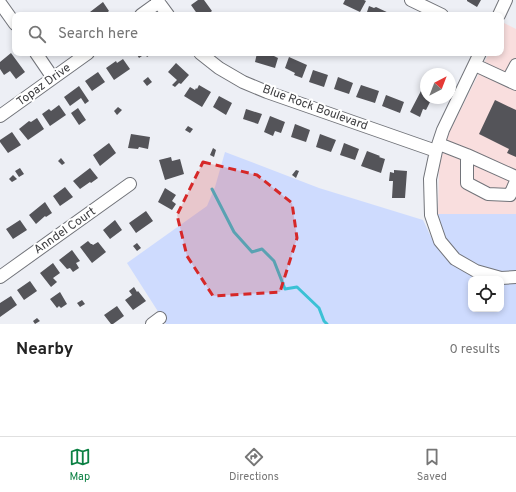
<!DOCTYPE html>
<html lang="en">
<head>
<meta charset="utf-8">
<style>
	:root { --surface:#fff; --page:#f2f2f2; --text:#222; --muted:#767676; --line:#e0e0e0; --accent:#0b8043 }
	body { margin:0; font-family:Overpass,sans-serif; background:var(--page); color:var(--text) }
	.controls { position:absolute; right:12px; bottom:12px; display:grid; overflow:hidden; border-radius:8px; box-shadow:0 2px 6px #0003 }
	.controls button { width:36px; height:36px; display:grid; place-items:center; padding:0; border:0; border-bottom:1px solid var(--line); background:var(--surface); color:var(--text); font:20px sans-serif }
	.compass { position:absolute; left:420px; top:68px; width:36px; height:36px; border-radius:50%; background:var(--surface); box-shadow:0 2px 6px #0003; rotate:42deg }
	.list { margin:0; padding:0; list-style:none }
	h2 { display:flex; justify-content:space-between; align-items:center; height:52px; margin:0; padding:0 16px; font-size:17px }
	h2 small { font-size:13px; font-weight:400; color:var(--muted) }
	.icon { flex:none; width:22px; height:22px; fill:none; stroke:currentColor; stroke-width:2; stroke-linecap:round; stroke-linejoin:round }
	.map { position:relative; flex:none; width:516px; height:324px; overflow:hidden }
	.search { position:absolute; background:var(--surface); box-shadow:0 2px 6px #0003; left:12px; right:12px; top:12px; height:44px; display:flex; align-items:center; gap:10px; box-sizing:border-box; padding:0 14px; border-radius:8px; color:var(--muted); font-size:15px }
	.sheet { height:112px; background:var(--surface) }
	nav { display:flex; justify-content:space-around; align-items:center; box-sizing:border-box; height:56px; border-top:1px solid var(--line); background:var(--surface); font-size:11px; color:var(--muted) }
	nav a { display:grid; justify-items:center; gap:2px }
	nav .on { color:var(--accent) }
	.map>svg:first-child { display:block }
</style>
</head>
<body>
<div class="map">
<svg width="516" height="324" viewBox="0 0 516 324">
	<rect width="100%" height="100%" fill="#edeff5"/>
	<path fill="#f9dede" d="M504,23L516,29V214H438L439,166L449,133L489,53H501V28Z"/>
	<path fill="#cedbfe" d="M225,152L319,188L423,220C427,228 431,238 436,245C447,262 462,271 480,279H471V309H501V282H516V324H166L127,263L207,206L215,187Z
		M438,214H516V271H499L478,267L458,257L441,234Z"/>
	<g fill="none" stroke-linecap="round" stroke-linejoin="round">
		<path stroke="#3bc1d5" stroke-width="3" d="M212,189L234,232L252,252L262,249L274,261L285,289L297,287L319,308L324,321L327,324"/>
	</g>
	<path fill="#545459" d="M198,0H204L212,11L207,15H198L191,5Z
		M345,0H364L366,1L360,12L343,4Z
		M467,0H481L477,7L467,1Z
		M103,2L109,11L104,15H93L90,12Z
		M369,6L374,8L376,7L391,14V15H366Z
		M11,53L25,72L16,79L10,71L4,75L0,69V62Z
		M136,53H153L147,57L145,54L139,58Z
		M257,53H269L274,55V56L278,58L275,68L255,62Z
		M289,57L307,65L302,78L294,75L295,73L285,68Z
		M123,59L130,69L114,80L106,68L116,61L117,63Z
		M176,63L189,75L181,84L179,83L175,87L172,85L177,80L168,72Z
		M313,70L328,75L324,87L309,82Z
		M98,72L105,82L92,91L85,81Z
		M148,77L152,82L147,86L143,81Z
		M338,77L353,83L349,94L334,89Z
		M199,85L211,92L202,107L184,96L190,87L195,90L196,88L197,89Z
		M361,85L379,91L375,103L356,97Z
		M79,86L89,101L85,104L81,98L70,106L64,97Z
		M422,89L426,91V98H432L426,110L423,109L420,117L410,112Z
		M386,95L404,102L400,113L382,106Z
		M219,96L232,103L226,115L213,107Z
		M495,100L516,110V157L507,153L509,149L479,134Z
		M59,105L66,115L50,126L42,114L49,109L51,111Z
		M118,107L122,110L117,115L114,111Z
		M78,108L86,120L79,125L71,113Z
		M246,109L262,114L258,124L243,119Z
		M270,116L285,122L281,133L275,131L273,136L264,132Z
		M37,118L44,129L28,140L19,129L29,121L31,122Z
		M295,124L310,130L306,142L291,137Z
		M188,126L193,129L190,133L185,130Z
		M12,132L21,145L8,153L0,142V140Z
		M131,134L150,137L148,149L139,147L138,149L128,148Z
		M320,134L336,140L331,152L316,147Z
		M109,143L116,153L100,166L93,155Z
		M344,143L359,149L355,160L340,155Z
		M213,148L216,150L214,157L210,155Z
		M367,151L380,156L379,157L385,159L381,173L361,166Z
		M171,157L172,161L180,159L184,174L165,180L159,160Z
		M61,158L65,163L62,165L58,161Z
		M20,168L24,174L19,177L15,171Z
		M90,168L98,178L91,183L90,182L80,189L73,181Z
		M296,170L299,171L296,178L292,175Z
		M394,170L407,171L405,198H392L393,181H389L390,172L394,173Z
		M13,175L17,179L12,182L9,179Z
		M65,187L73,197L60,206L53,196Z
		M165,188L176,195L172,201L176,204L172,210L158,202Z
		M45,202L52,213L46,217L45,216L36,224L29,215Z
		M146,211L153,221L136,233L129,223Z
		M20,220L27,230L13,239L6,229Z
		M115,220L122,230L110,239L103,230Z
		M88,241L91,244H92L93,245L98,242L106,252L92,263L80,247Z
		M137,243L141,248L137,251L133,246Z
		M72,250L80,261L76,263L79,268L73,272L70,268L67,269L59,260Z
		M53,263L60,273L53,278L57,282L51,287L40,273Z
		M30,281L37,291L24,300L17,290Z
		M134,287L137,292L138,291L146,301L133,310L125,300L132,295L129,291Z
		M60,292L67,304L61,308L59,306L57,308L50,299Z
		M11,296L17,305L0,317V303Z
		M82,300L85,304L80,307L77,303Z
		M117,306L124,316L113,324H111L104,315Z
		M37,318L40,321L35,324L33,321Z"/>
	<g fill="none" stroke-linecap="round" stroke-linejoin="round">
		<g stroke="#72747a" stroke-width="14">
			<path id="minor" d="M157,0L168,15
				M411,0L442,15
				M0,3L15,24
				M141,15L159,2
				M499,15L506,0
				M36,53L53,78
				M200,53L219,68L243,82L267,92L436,151
				M480,53L443,130L436,151L430,179L431,215L440,241L455,259L476,271L501,278L516,277
				M475,65L516,84
				M508,80L516,65
				M0,116L88,53
				M439,144L467,155L516,177
				M467,155V183L488,194L510,195L516,181
				M0,277L130,184
				M152,324L160,318"/>
		</g>
		<use href="#minor" stroke="#fff" stroke-width="12"/>
	</g>
	<path fill="#d62828" fill-opacity="0.2" stroke="#d62828" stroke-width="3" stroke-dasharray="8 5" stroke-linejoin="round" d="M203,162L257,175L292,203L297,238L280,292L213,296L187,256L177,215Z"/>
	<g text-anchor="middle" dominant-baseline="central" stroke-width="4" stroke-linejoin="round" paint-order="stroke">
		<g font-size="12" fill="#3b3b3e" stroke="#fff">
			<text transform="translate(44 85) rotate(-36)">Topaz Drive</text>
			<text transform="translate(315 108) rotate(20)">Blue Rock Boulevard</text>
			<text transform="translate(65 231) rotate(-35)">Anndel Court</text>
		</g>
	</g>
</svg>
<div class="controls">
<button><svg class="icon" aria-label="locate" viewBox="0 0 24 24"><circle cx="12" cy="12" r="6"/><path d="M12 2v4M12 18v4M2 12h4M18 12h4"/></svg></button>
</div>
<svg class="compass" viewBox="-18 -18 36 36"><path d="M0-13l5 13h-10z" fill="#e53935"/><path d="M0 13l5-13h-10z" fill="#767676"/></svg>
<div class="search"><svg class="icon" aria-label="search" viewBox="0 0 24 24"><circle cx="10" cy="10" r="6"/><path d="M15 15l6 6"/></svg>Search here</div>
</div>
<section class="sheet">
<h2>Nearby<small>0 results</small></h2>
<ul class="list">
</ul>
</section>
<nav>
<a class="on"><svg class="icon" aria-label="map" viewBox="0 0 24 24"><path d="M3 6l6-2 6 2 6-2v14l-6 2-6-2-6 2zM9 4v14M15 6v14"/></svg>Map</a>
<a><svg class="icon" aria-label="directions" viewBox="0 0 24 24"><path d="M12 3l9 9-9 9-9-9zM9 14v-3h6M13 9l2 2-2 2"/></svg>Directions</a>
<a><svg class="icon" aria-label="saved" viewBox="0 0 24 24"><path d="M7 4h10v16l-5-4-5 4z"/></svg>Saved</a>
</nav>
</body>
</html>
